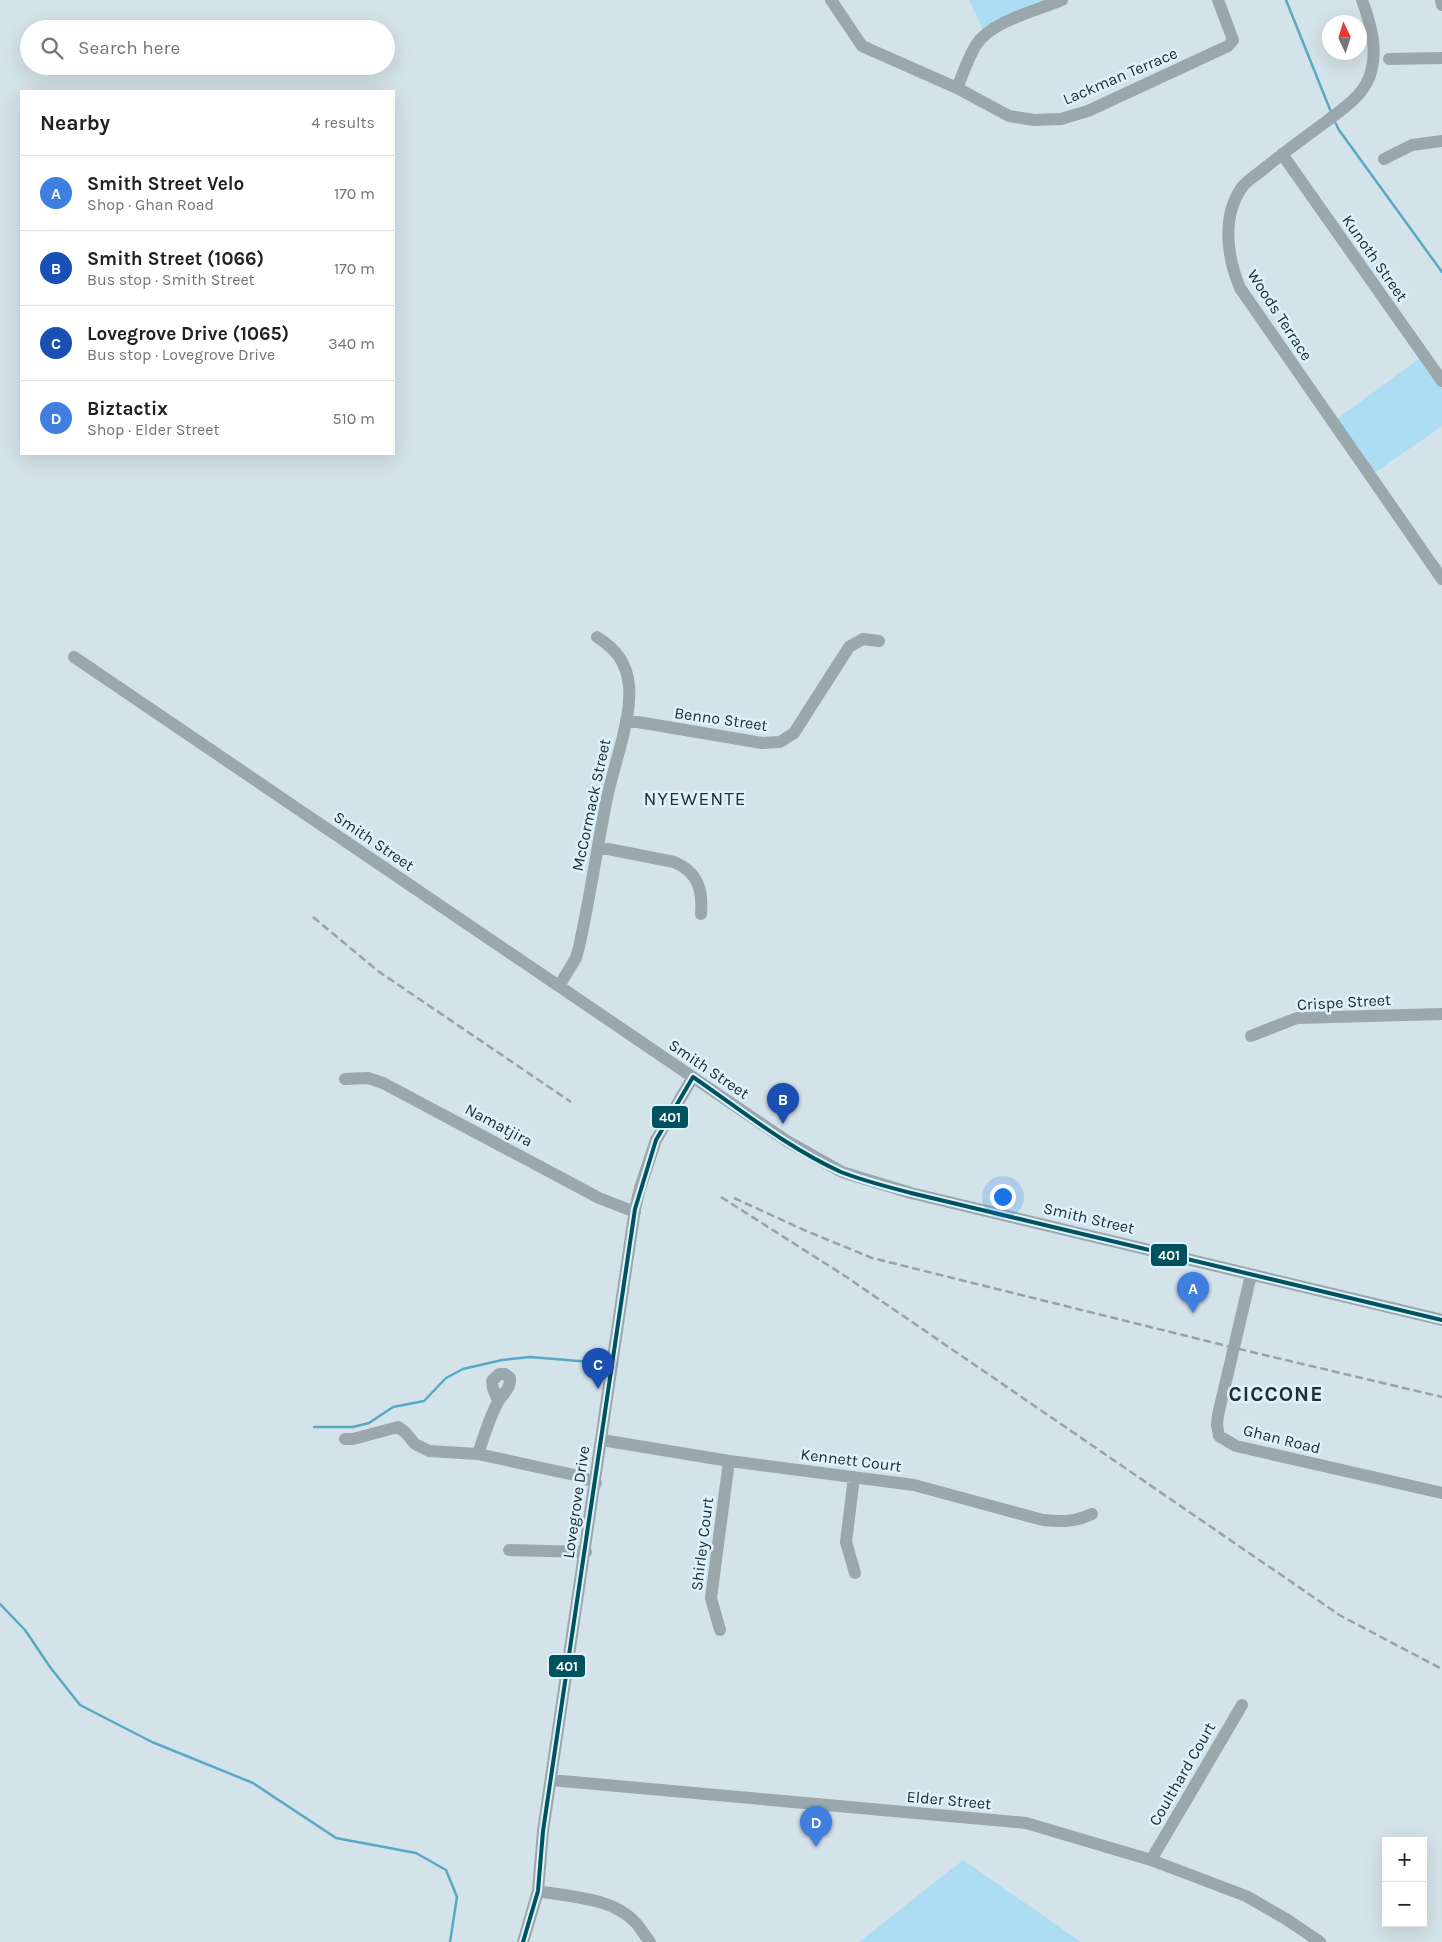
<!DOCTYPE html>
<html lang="en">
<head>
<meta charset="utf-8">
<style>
	:root { --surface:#fff; --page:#f2f2f2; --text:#202124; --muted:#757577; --line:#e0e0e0; --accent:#0b8043 }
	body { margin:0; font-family:Karla,sans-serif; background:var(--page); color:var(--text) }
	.controls { position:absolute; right:15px; bottom:15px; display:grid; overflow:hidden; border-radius:0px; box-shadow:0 5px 20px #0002 }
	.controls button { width:45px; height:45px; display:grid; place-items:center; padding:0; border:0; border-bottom:1px solid var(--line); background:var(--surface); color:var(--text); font:25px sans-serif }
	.compass { position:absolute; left:1322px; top:15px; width:45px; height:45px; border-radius:50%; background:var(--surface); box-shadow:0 5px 20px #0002; rotate:356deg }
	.you { position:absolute; left:1002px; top:1196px; width:18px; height:18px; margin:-12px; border:4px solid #fff; border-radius:50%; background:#1a73e8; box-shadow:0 0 0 8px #1a73e833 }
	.badge { display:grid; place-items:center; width:32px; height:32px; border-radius:50%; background:var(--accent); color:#fff; font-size:16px; font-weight:700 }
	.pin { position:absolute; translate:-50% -41px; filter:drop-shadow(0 1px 2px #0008) }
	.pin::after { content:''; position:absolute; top:26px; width:18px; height:15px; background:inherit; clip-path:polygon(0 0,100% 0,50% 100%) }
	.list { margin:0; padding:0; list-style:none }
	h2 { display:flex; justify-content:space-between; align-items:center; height:65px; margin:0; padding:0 20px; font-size:21px }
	h2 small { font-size:16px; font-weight:400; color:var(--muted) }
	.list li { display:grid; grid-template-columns:32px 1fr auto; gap:15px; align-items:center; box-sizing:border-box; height:75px; padding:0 20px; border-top:1px solid var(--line) }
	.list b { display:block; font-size:19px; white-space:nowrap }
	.list p { margin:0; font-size:16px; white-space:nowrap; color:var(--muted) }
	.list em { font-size:16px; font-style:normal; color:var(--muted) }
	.icon { flex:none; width:28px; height:28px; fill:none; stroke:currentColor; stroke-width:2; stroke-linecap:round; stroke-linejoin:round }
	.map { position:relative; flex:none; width:1442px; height:1942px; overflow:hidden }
	.search { position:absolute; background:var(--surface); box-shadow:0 5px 20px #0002; left:20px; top:20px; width:375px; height:55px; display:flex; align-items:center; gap:12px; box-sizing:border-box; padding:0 18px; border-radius:28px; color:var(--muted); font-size:19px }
	.panel { position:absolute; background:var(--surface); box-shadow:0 5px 20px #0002; left:20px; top:90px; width:375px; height:365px; border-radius:0px }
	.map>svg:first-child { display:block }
</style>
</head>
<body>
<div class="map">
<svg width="1442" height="1942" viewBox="0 0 1442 1942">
	<rect width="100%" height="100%" fill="#d4e2e9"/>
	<path fill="#adddf2" d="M969,0H1045L985,34Z
		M1424,355L1442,381V426L1370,476L1333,422Z
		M963,1860L1081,1942H859Z"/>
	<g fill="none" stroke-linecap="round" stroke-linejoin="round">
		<path stroke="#58a9c6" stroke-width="2.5" d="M1286,0L1331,112
			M1334,120L1339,130L1442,272
			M314,1427H353L369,1423L393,1407L424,1401L446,1378L463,1369L502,1360L530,1357L591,1362
			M0,1604L25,1630L50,1667L80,1705L152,1742L253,1783L336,1838L416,1853L446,1870L457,1897L450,1942"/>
		<path stroke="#9aa8ae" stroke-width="12" d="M831,0L862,46L957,88L1009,116L1034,120L1061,119L1088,111L1228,46L1233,40L1218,0
			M1362,0C1371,24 1379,52 1369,78C1361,97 1344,108 1327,121C1305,137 1282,154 1261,171C1255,176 1248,180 1243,186C1221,215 1227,257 1240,288L1442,579
			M1441,0L1442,5
			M1389,59L1442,58
			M957,88C963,74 968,58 976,45C991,21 1036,11 1062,0
			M1282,154L1442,381
			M1384,159L1412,145L1442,141
			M74,657L787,1141L842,1172L911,1193L1442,1320
			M626,720L762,743L780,742L794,733L849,647L863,639L879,641
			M598,847L674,862C698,872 703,890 701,914
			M559,986L576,958L579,947C590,898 597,847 607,798C614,764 632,718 629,686C627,663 616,649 597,637
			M1251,1036L1297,1018L1442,1014
			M345,1079L368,1078L383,1083L599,1198L635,1212
			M1251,1275L1218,1415L1217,1425L1219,1436L1236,1446L1442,1493
			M345,1439H353L398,1427L405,1432L415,1444L429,1451L478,1454L579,1476L596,1483
			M602,1440L729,1461L914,1485L1043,1520C1061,1522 1075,1522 1092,1514
			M478,1454C484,1437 489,1418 498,1402C503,1393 511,1389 510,1378L505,1374H499L492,1381L493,1388L498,1401
			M854,1477L846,1542L855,1573
			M509,1550L586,1552
			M720,1630L711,1598L729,1461
			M551,1780L1026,1823L1151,1860L1246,1896L1286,1919L1320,1942
			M1151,1860L1242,1705
			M538,1891C570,1897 612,1897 636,1923C641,1929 645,1936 650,1942
			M523,1942L538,1891L543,1831L635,1209L640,1188L656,1140L693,1077"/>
		<path stroke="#98a3a8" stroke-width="2.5" stroke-dasharray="8 4" stroke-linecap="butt" d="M313,917L378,971L571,1102
			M721,1197L845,1276L1341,1616L1442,1669
			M734,1198L804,1230L872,1258L1235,1348L1442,1397"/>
		<g stroke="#ddf2fc" stroke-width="8">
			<path id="bus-1" d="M523,1942L538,1891L543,1831L635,1209L656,1140L693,1077C741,1110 788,1148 841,1172C864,1181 888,1187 911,1193L1442,1320"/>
		</g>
		<use href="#bus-1" stroke="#00535e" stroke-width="4"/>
	</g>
	<g text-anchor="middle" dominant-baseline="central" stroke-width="5" stroke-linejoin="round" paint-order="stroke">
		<g font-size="16" fill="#232d32" stroke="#ddf2fc">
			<text transform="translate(1120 76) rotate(-23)">Lackman Terrace</text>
			<text transform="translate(1375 258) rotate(55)">Kunoth Street</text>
			<text transform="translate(1280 315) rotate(57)">Woods Terrace</text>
			<text transform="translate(721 719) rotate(8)">Benno Street</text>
			<text transform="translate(591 805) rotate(-78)">McCormack Street</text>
			<text transform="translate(374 841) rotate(34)">Smith Street</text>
			<text transform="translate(1344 1002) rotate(-3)">Crispe Street</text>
			<text transform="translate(709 1069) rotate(34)">Smith Street</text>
			<text transform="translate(499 1125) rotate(28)">Namatjira</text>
			<text transform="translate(1089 1218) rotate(13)">Smith Street</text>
			<text transform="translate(1282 1439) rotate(14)">Ghan Road</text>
			<text transform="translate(851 1460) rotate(7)">Kennett Court</text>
			<text transform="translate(576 1502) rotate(-82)">Lovegrove Drive</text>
			<text transform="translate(702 1544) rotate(-83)">Shirley Court</text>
			<text transform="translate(1182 1774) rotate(-60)">Coulthard Court</text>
			<text transform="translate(949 1800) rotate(5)">Elder Street</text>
		</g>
		<g font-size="19" letter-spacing="1" fill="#232d32" stroke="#ddf2fc">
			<text x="695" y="799">NYEWENTE</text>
		</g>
		<g font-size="21" font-weight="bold" letter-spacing="1" fill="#232d32" stroke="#ddf2fc">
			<text x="1276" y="1394">CICCONE</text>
		</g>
	</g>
	<g stroke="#ddf2fc" stroke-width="2">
		<rect x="651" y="1105" width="38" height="24" rx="5" fill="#00535e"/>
		<rect x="1150" y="1243" width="38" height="24" rx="5" fill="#00535e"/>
		<rect x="548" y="1654" width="38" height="24" rx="5" fill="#00535e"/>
	</g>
	<g font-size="14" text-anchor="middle" font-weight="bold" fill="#fff">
		<text x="670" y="1122">401</text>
		<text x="1169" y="1260">401</text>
		<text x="567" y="1671">401</text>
	</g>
</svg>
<div class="controls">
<button>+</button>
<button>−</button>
</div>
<svg class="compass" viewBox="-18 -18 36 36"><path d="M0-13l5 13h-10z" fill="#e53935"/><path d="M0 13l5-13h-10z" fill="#757577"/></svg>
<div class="you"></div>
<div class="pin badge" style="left:1193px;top:1313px;background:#3f7fe0">A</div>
<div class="pin badge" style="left:783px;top:1124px;background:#1a4fb4">B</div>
<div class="pin badge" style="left:598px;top:1389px;background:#1a4fb4">C</div>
<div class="pin badge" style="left:816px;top:1847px;background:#3f7fe0">D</div>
<div class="search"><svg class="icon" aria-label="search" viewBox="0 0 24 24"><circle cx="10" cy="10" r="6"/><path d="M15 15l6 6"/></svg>Search here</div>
<section class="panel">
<h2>Nearby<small>4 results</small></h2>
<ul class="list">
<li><span class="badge" style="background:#3f7fe0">A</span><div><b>Smith Street Velo</b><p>Shop · Ghan Road</p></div><em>170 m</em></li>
<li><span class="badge" style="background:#1a4fb4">B</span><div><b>Smith Street (1066)</b><p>Bus stop · Smith Street</p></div><em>170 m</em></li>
<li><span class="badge" style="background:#1a4fb4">C</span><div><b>Lovegrove Drive (1065)</b><p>Bus stop · Lovegrove Drive</p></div><em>340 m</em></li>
<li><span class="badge" style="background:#3f7fe0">D</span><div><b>Biztactix</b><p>Shop · Elder Street</p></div><em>510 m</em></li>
</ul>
</section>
</div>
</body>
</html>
